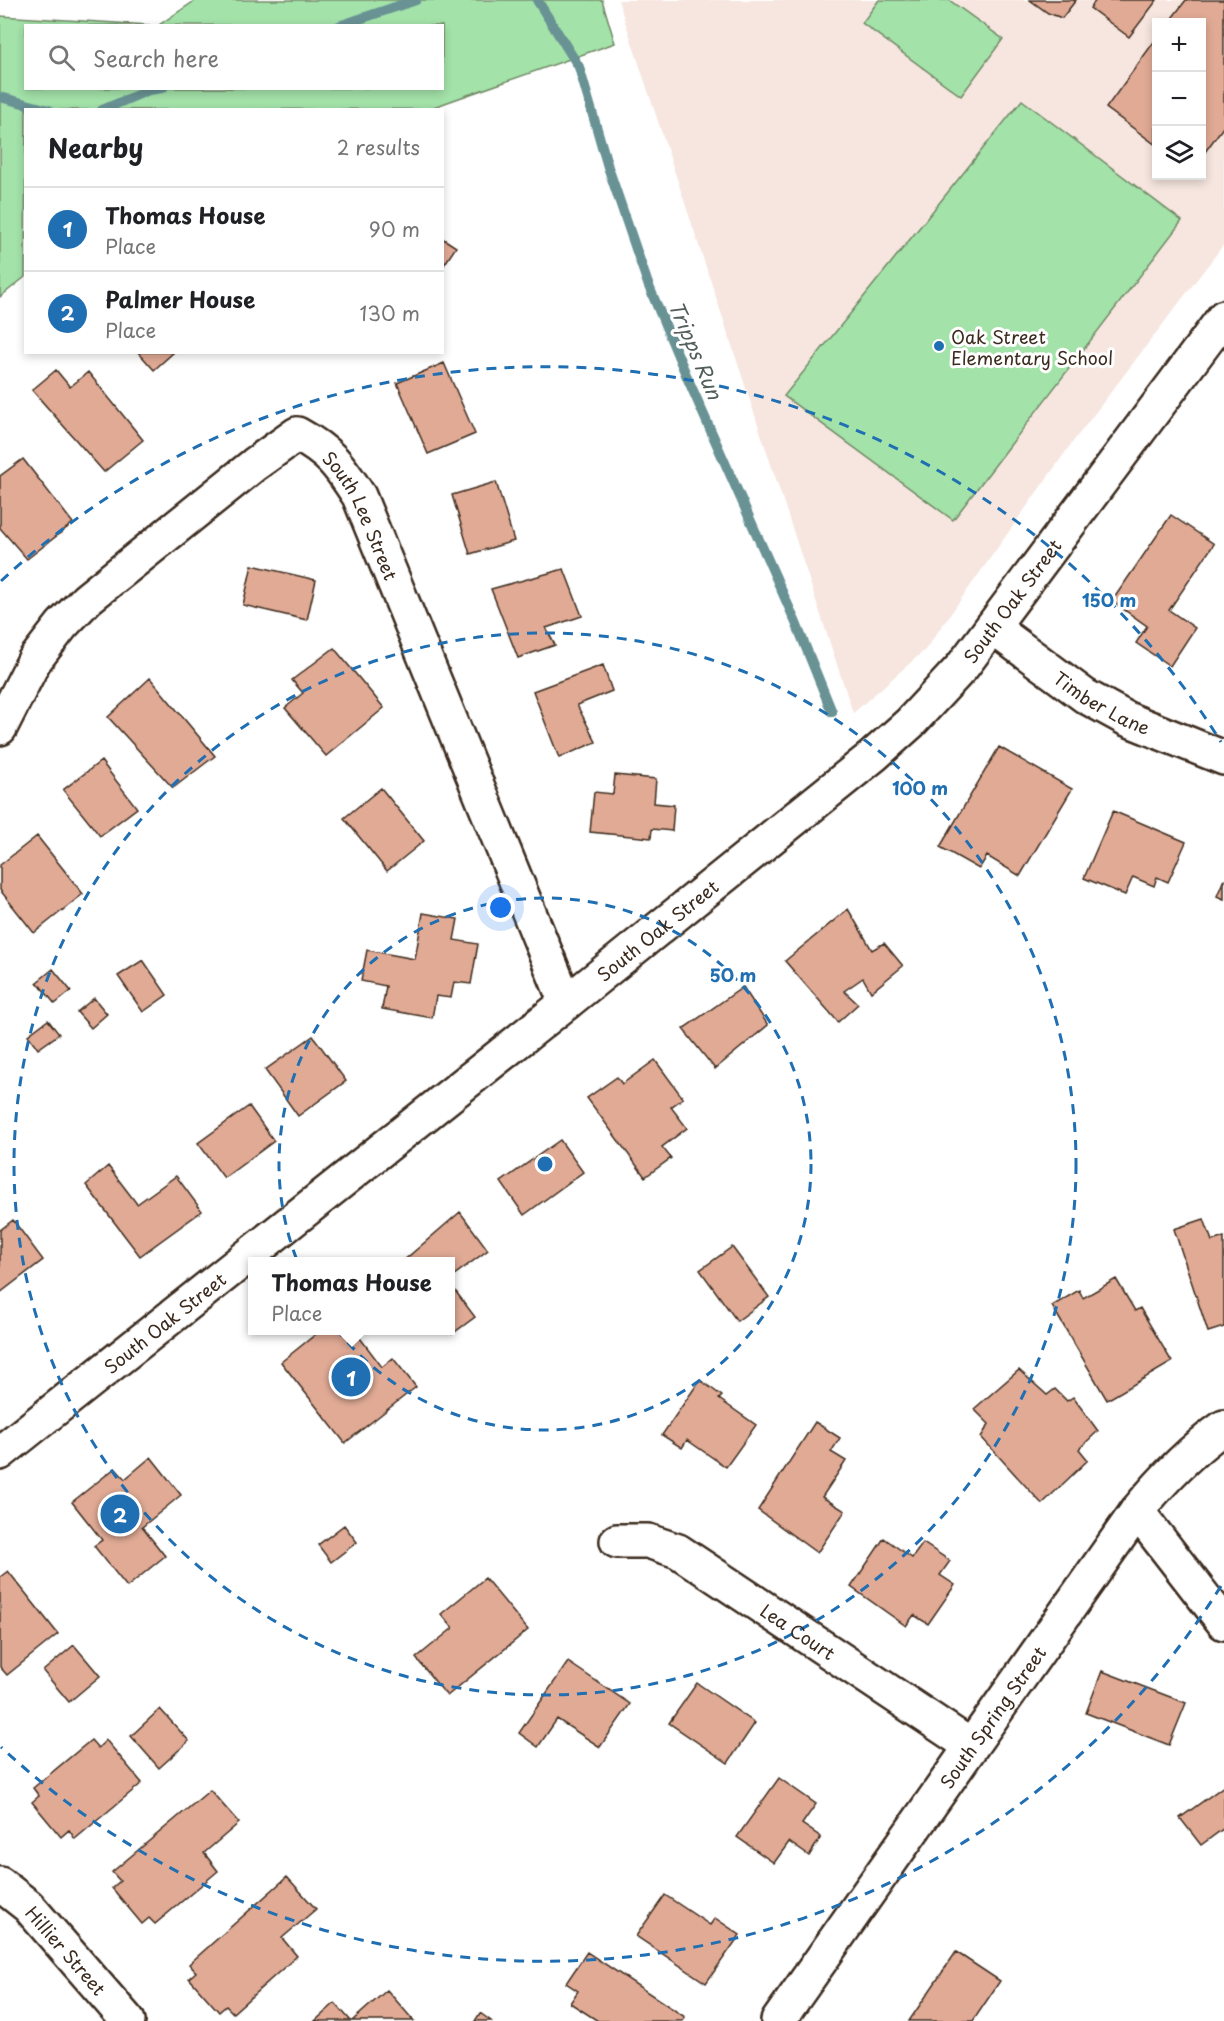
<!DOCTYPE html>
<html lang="en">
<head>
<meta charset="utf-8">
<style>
	:root { --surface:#fff; --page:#f6f6f6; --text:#202124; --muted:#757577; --line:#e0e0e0; --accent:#1f6fb2 }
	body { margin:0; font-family:"Playpen Sans",sans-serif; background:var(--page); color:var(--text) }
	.controls { position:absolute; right:18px; top:18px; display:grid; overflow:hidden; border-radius:0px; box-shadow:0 3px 9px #0003 }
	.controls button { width:54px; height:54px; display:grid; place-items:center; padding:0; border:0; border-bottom:2px solid var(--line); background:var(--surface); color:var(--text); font:30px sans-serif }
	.you { position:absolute; left:501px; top:908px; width:21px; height:21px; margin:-15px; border:4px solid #fff; border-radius:50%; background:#1a73e8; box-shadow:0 0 0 9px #1a73e833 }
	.badge { display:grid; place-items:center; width:39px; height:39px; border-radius:50%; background:var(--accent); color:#fff; font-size:20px; font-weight:700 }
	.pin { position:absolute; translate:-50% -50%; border:3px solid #fff; box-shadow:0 2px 6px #0006 }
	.popup { position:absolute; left:248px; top:1257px; width:207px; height:78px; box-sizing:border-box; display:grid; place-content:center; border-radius:0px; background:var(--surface); filter:drop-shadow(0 2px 4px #0005); font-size:20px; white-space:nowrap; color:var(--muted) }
	.popup b { font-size:22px; color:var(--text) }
	.popup::after { content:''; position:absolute; left:50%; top:100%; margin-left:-12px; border:12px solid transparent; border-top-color:var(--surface) }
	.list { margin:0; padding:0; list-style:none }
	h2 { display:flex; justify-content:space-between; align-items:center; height:78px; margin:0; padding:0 24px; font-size:26px }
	h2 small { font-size:20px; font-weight:400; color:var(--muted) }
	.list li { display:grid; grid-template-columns:39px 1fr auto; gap:18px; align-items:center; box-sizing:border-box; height:84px; padding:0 24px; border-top:2px solid var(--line) }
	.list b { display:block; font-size:22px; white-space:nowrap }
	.list p { margin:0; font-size:20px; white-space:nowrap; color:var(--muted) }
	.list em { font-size:20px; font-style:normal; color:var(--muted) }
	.icon { flex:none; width:33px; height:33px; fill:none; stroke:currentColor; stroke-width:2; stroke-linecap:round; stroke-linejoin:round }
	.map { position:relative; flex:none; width:1224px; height:2021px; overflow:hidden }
	.search { position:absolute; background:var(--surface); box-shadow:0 3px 9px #0003; left:24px; top:24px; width:420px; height:66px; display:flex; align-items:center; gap:15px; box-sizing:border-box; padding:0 21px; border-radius:0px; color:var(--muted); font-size:22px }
	.panel { position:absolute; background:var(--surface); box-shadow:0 3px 9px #0003; left:24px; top:108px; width:420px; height:246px; border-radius:0px }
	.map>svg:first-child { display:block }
</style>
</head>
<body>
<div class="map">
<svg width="1224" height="2021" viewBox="0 0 1224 2021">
	<rect width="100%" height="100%" fill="#fff"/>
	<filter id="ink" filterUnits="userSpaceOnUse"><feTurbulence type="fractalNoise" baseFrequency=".0167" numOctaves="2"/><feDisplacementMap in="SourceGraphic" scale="12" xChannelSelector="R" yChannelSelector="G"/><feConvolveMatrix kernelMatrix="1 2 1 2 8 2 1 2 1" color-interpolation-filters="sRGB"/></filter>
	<g filter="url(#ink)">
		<path fill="#f6e6df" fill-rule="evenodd" d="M618,0H1224V244L1069,447L925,650L853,713ZM1156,22H1202V176H1156Z"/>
		<path fill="#a3e2a9" stroke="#6f8664" stroke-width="1.5" d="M196,0H602L615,43L428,109L26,110L25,277L0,297V16L150,25L26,26V88H442V26L159,25Z
			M879,0H949L1003,39L961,96L862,23Z
			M1022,100L1182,221L953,520L784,396Z"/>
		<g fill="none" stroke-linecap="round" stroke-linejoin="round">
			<path stroke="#699294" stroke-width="10" d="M537,0L579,67L608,167L648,284L687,377L796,623L832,712
				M339,26L416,0
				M0,97L49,110
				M102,110L149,90L163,88"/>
		</g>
		<path fill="#e0aa95" stroke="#3b2a1e" stroke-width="1.5" d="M1030,0H1076L1062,18L1048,13Z
			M1096,0H1157L1129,37L1090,8Z
			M1186,0H1224V126L1202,156V22H1169Z
			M1156,39V145L1106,108Z
			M442,238L456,247L442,268Z
			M138,352H174L154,370Z
			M444,363L475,434L428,454L397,383Z
			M56,370L70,387L88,372L143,440L104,472L32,390Z
			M23,459L73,523L27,559L0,528V476Z
			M496,482L514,541L470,554L452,495Z
			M1171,515L1214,544L1169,610L1195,628L1170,666L1136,643L1147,626L1112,601Z
			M252,565L316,580L307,620L243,605Z
			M564,569L582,616L546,628L555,645L518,658L491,589Z
			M334,648L384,708L326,756L285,708L303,693L292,680Z
			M603,665L612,691L577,705L596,742L559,758L533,691Z
			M150,678L215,756L173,788L108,717Z
			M999,747L1072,789L1020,876L987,856L979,869L940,847Z
			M101,761L137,808L100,836L63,790Z
			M615,775L656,779L654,803L674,805L672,831L652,829L651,838L590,832L594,792L613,794Z
			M381,788L424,841L387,871L344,818Z
			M1113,811L1186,842L1168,882L1157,877L1154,886L1133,877L1125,895L1084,878Z
			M37,836L83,894L34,933L0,890V865Z
			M1224,879V899L1217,896Z
			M848,909L872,950L884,943L903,966L871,992L863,978L844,991L858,1004L838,1022L785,961Z
			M423,913L458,919L454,940L478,944L471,984L454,982L451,998L436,996L432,1018L382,1009L386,986L361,981L367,950L415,959Z
			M143,960L167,995L143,1012L118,976Z
			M53,969L71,991L55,1004L37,982Z
			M743,987L768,1025L715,1069L683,1029Z
			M94,998L107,1014L91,1028L77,1012Z
			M48,1020L59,1034L38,1049L28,1035Z
			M313,1036L346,1081L298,1116L265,1070Z
			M655,1060L683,1098L671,1107L687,1128L662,1147L671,1158L645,1177L587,1098L617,1077L622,1084Z
			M249,1106L274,1141L224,1178L198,1143Z
			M560,1140L583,1172L524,1215L501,1182Z
			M108,1166L137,1204L176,1176L202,1211L140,1256L86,1185Z
			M460,1212L488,1250L450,1278V1262H402Z
			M1204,1219L1212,1241L1224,1237V1327L1208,1332L1174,1229Z
			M13,1220L43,1260L0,1293V1230Z
			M732,1247L769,1297L737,1321L700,1270Z
			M1116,1279L1135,1311L1140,1308L1172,1362L1107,1400L1052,1306L1079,1290L1083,1298Z
			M450,1284L475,1317L452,1334L449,1330Z
			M321,1330H354L382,1367L393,1358L416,1387L345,1443L281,1362Z
			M1019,1370L1047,1395L1055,1389L1067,1401L1073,1397L1098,1431L1079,1449L1088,1460L1042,1504L981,1437L989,1424L974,1409Z
			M700,1380L722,1396L719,1399L756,1425L726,1467L687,1440L682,1448L662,1435Z
			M815,1422L840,1438L831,1452L846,1461L822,1497L845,1511L817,1553L758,1510Z
			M151,1457L181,1495L142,1527L165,1556L127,1587L94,1546L102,1540L72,1502L115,1468L125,1479Z
			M344,1525L357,1542L331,1562L318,1545Z
			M884,1538L912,1558L923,1543L950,1561L940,1575L955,1585L928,1624L914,1615L906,1626L851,1587Z
			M8,1571L58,1634L7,1675L0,1667V1577Z
			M485,1578L528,1630L447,1696L416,1658L453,1628L441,1614Z
			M74,1645L100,1676L69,1702L43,1671Z
			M568,1662L630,1704L600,1747L557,1719L538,1747L519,1733Z
			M1102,1671L1186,1703L1169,1745L1086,1713Z
			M697,1683L755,1723L728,1763L669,1723Z
			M160,1709L189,1741L159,1768L131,1736Z
			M91,1740L98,1748L106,1740L142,1783L75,1839L69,1830L61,1837L32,1802L39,1796L33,1788Z
			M779,1778L816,1804L802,1824L821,1837L809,1856L789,1842L774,1863L737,1837Z
			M1224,1786V1831L1223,1829L1201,1845L1180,1818Z
			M210,1790L239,1823L204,1853L218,1871L155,1924L149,1918L142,1924L112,1888L120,1881L112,1872Z
			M287,1877L316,1909L282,1938L297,1956L233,2013L226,2006L219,2012L189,1978L196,1972L189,1964Z
			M665,1895L710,1925L715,1918L740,1935L706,1983L636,1936Z
			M587,1952L685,2017L683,2021H598L570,2003L578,1991L566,1983Z
			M956,1952L1000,1981L973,2021H909Z
			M387,1990L414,2021H352Z
			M335,2003L351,2021H315Z
			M480,2013L491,2021H475Z"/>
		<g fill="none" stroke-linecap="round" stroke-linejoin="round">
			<g stroke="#3b2a1e" stroke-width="38">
				<g id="street">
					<path id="s1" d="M992,627L1085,696L1127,719L1224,758"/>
					<path id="s2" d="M0,728L34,661L62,625L87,599L255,464L297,434C330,452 339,465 359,496L566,1003"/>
					<path d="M1137,1511L1224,1623"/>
					<path id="s3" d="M617,1541H648L678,1551L971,1746"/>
					<path id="s4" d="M0,1884L28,1906L128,2021"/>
					<path id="s5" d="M778,2021L1137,1511C1163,1479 1190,1451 1224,1427"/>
				</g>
			</g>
			<g stroke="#3b2a1e" stroke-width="38">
				<g id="secondary">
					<path id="s6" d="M0,1453L566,1003L873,756L910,723L962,667L1224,317"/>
				</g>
			</g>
			<use href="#street" stroke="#fff" stroke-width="33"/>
			<use href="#secondary" stroke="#fff" stroke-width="33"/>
		</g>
	</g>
	<g fill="none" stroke="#1f6fb2" stroke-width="3" stroke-dasharray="10 8">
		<circle cx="545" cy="1164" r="266"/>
		<circle cx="545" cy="1164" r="531"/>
		<path d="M1221 1586A797 797 0 0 1 1 1747M1 581A797 797 0 0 1 1221 742"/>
	</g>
	<circle fill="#1f6fb2" stroke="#fff" stroke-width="2" cx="939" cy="346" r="6"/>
	<g text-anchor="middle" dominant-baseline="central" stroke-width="6" stroke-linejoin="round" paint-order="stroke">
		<g font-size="18" fill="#3b2a1e" stroke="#fff" text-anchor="start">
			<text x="951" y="336">Oak Street<tspan x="951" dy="21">Elementary School</tspan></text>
		</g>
		<g font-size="18" fill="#3b2a1e" stroke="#fff">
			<text stroke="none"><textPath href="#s2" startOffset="531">South Lee Street</textPath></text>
			<text stroke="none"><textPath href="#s6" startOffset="1326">South Oak Street</textPath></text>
			<text stroke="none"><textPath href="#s1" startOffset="134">Timber Lane</textPath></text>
			<text stroke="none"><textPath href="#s6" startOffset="840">South Oak Street</textPath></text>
			<text stroke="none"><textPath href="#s6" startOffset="210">South Oak Street</textPath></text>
			<text stroke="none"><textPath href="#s3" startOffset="207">Lea Court</textPath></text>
			<text stroke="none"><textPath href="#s5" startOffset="372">South Spring Street</textPath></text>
			<text stroke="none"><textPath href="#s4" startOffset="94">Hillier Street</textPath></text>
		</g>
		<g font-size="20" font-style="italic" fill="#525e59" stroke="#fff">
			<text transform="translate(696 350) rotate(67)">Tripps Run</text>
		</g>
	</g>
	<circle cx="545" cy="1164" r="9" fill="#1f6fb2" stroke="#fff" stroke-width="3"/>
	<g font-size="18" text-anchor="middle" font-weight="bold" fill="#1f6fb2" stroke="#fff" stroke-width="6" stroke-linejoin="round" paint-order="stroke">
		<text x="1109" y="607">150 m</text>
		<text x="920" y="795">100 m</text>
		<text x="733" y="982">50 m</text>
	</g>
</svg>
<div class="controls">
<button>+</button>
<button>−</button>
<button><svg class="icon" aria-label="layers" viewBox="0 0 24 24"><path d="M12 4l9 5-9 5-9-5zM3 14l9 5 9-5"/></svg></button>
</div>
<div class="you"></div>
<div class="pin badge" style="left:351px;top:1377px">1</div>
<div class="popup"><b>Thomas House</b>Place</div>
<div class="pin badge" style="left:120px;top:1514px">2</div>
<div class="search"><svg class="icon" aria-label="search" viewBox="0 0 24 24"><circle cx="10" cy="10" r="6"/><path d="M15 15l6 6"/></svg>Search here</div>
<section class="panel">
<h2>Nearby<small>2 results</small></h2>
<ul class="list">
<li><span class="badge">1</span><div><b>Thomas House</b><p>Place</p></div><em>90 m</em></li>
<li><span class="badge">2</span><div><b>Palmer House</b><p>Place</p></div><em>130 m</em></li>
</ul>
</section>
</div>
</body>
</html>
